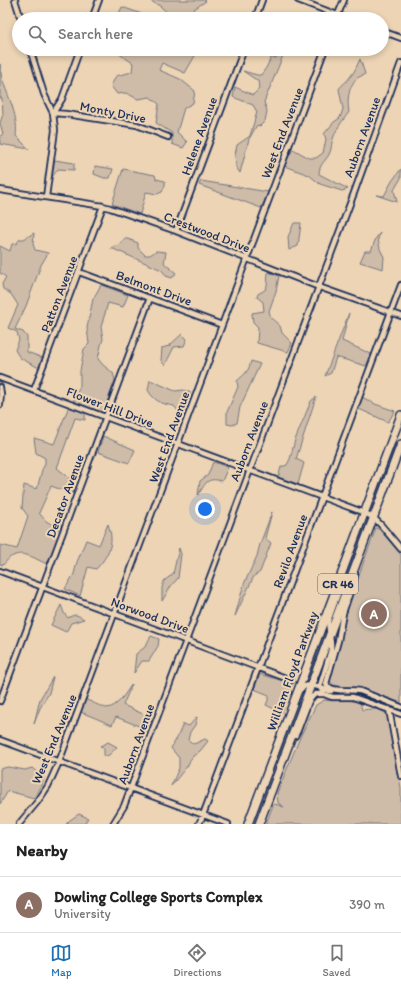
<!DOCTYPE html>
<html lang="en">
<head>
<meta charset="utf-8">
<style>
	:root { --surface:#fff; --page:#f2f2f2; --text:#222; --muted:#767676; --line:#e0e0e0; --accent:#1f6fb2 }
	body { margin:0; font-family:Itim,sans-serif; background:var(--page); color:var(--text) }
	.you { position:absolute; left:205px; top:509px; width:14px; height:14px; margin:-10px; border:3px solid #fff; border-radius:50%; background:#1a73e8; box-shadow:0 0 0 6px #1a73e833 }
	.badge { display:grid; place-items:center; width:26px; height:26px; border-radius:50%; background:var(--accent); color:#fff; font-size:13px; font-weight:700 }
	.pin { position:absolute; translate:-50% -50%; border:2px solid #fff; box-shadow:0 1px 4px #0006 }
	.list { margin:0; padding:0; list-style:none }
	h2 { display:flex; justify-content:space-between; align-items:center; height:52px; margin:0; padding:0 16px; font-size:17px }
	h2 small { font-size:13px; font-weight:400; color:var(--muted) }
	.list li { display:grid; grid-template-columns:26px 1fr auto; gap:12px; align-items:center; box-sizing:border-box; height:56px; padding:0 16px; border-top:1px solid var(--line) }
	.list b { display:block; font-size:15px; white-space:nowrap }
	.list p { margin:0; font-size:13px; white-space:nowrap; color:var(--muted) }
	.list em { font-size:13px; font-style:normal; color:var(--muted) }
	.icon { flex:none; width:22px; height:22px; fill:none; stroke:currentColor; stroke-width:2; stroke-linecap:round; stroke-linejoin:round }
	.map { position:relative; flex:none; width:401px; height:824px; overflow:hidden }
	.search { position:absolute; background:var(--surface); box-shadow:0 2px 6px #0003; left:12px; right:12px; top:12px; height:44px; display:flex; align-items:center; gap:10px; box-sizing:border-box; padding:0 14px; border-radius:22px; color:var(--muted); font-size:15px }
	.sheet { height:108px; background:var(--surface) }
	nav { display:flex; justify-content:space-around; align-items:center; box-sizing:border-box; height:56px; border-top:1px solid var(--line); background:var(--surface); font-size:11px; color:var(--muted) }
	nav a { display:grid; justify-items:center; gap:2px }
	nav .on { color:var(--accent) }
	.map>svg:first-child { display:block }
</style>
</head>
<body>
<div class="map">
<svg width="401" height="824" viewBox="0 0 401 824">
	<rect width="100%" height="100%" fill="#ecd4b4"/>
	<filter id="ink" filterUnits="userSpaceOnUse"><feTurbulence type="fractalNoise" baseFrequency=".025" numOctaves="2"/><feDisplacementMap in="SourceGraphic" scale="8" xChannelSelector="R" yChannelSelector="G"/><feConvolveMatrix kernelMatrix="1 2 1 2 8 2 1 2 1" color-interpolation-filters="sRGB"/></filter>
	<g filter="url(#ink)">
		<path fill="#cebca8" stroke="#747683" d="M149,0H205L206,1L194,9L196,18L199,19H170L171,16L160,6Z
			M122,7L156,19H157H118L117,18Z
			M129,49H202L196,54L185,73L162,63L159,70L180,79L195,91L193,103L184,108L177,132L187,142L183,148L172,144V133L156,123L159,104L150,97L138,99L126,93L117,94L111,86L116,76L132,72L133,63L116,52L129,51Z
			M280,49H284V53L264,102L267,111L265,121L260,126L257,125L249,139L240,173L236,167L235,155L237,145L250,136L257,112L253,105L233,97L235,87L253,95L259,89L258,81L243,71L257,75H261L266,68L271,58H276Z
			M360,59L365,74C362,76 358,77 356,79C348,88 347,101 349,112C343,120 336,129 333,139C331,143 332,148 330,152C327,161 319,163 319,174L348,189L342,191L320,184L309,175L284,166L293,149L309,158H316L323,153L326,139L324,134L334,122L340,118L343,109L339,89C342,84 347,82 350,77C355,72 357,65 360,59Z
			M0,64C1,67 1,70 1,74C6,95 19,113 16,136L29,149L0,144V136L3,134L0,123L3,114L2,98H0Z
			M54,160L74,163V170L58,169L52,177Z
			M95,166L113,169L110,178H104L94,174Z
			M123,169L155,175L156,179L165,181V185L162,192L157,194L146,192L140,214L112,204Z
			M401,169V178L394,190L397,202L376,195L384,196L392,181Z
			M201,181L268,192H269L261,208L199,185Z
			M294,223H301L298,246L289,250L288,237Z
			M34,233L33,244L35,250L48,253L41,265L26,306L15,329L23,332L27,337V352L43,358L39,368L20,358L15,350L19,340L17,332L8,328L18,305L11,294L3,289L2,284L6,277L0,273V246L10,251L12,244H16L20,239H24Z
			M380,233L378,239L380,249L384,257L383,269L360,262L365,251H371L376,238Z
			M124,239H128L138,243V248L145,255H150L156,251L166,252L164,263L176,273L172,278L166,276L162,270L111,248L122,243Z
			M268,272L279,276L276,291L269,311L271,318L280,326L282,333L292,343L288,352L257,343L258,327L253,322L252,313L264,311L263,302L257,297L258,294L265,290L267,286Z
			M101,285L128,295L123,307L108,303L101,327L103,339L101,345L98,359L103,365L113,373L115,380L103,413L73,402L80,386V371L84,349L89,344L87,328L93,299Z
			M349,313L342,341L371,354L366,366L336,357L331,373L325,376Z
			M182,334L187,339L184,346L174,347L165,365L161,361L162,348L169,346Z
			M251,361L260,364L240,407L237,423L232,425L227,424V412L238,387L237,381C245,374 249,371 251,361Z
			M150,380L175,391L183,390L190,392V398L183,417L174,406C162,404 154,401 148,390Z
			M316,397L296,459L304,463L298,484L278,478L281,467L287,465L290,459L295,440L311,401Z
			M362,397L375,404L395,411L388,422L359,409Z
			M69,406L85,413V420L75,418L57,468L67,476L74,483V494L51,486L39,513L46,521L61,530L47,564C37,560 24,550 13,556C9,557 6,562 3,565L0,564V547L1,545L17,549L28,516L22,508L24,485L37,489L42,470L45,464V458L36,453L34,438L54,444Z
			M103,436L135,450L129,463L98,452Z
			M213,462L228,467L222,481C206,477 206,483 198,495L200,481L208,475Z
			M272,512L265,538L271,543L260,572L254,576L235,616L244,584L257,556L260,544Z
			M108,524C109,528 111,533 111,537C112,549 104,561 96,569L88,567L80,596L65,589L74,574L77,562L86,540L99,545Z
			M376,528H377L380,530L401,555V703L362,688C356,687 350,687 344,687C340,687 337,685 333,685L330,681L345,620L347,608Z
			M179,548L181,554L178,578L171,586L162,601V588L164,581L173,574Z
			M61,605L64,613L68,618C76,613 77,615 84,619L71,623L66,632L51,625Z
			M151,636L159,639L158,646L149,661H142L134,673L136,654L145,647Z
			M260,674L290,683L292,685L282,713L266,705L269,698V695L254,689Z
			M53,677L49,693L40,708L34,724L40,699Z
			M132,684L123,705L152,718L149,730L116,717L112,725L81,712L85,699C89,701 102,707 106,708C118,708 126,692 132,684Z
			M324,700C336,702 348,699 360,702L362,710C372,709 383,707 389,718L401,788V824H266L273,805L275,804L284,807L278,803L277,793L301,735L316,705Z
			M197,717L195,725L190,732L188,740L194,744L205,739L208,741L200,751L192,757L188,765L171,786L179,768V758L171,748L177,738L183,724L189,726Z
			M108,742L117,747C113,750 110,757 104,756V748L100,746L105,744Z
			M8,767L25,770L32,768L44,778L42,785L34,798L8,791L0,804V769Z
			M79,814L88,818L84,824H66L70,820Z"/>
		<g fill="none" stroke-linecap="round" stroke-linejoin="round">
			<g stroke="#1b2f5e" stroke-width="8">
				<path id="minor" d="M15,0L21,19
					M298,0L348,19
					M92,19L99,0
					M255,19L262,0
					M336,19L344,0
					M382,31L401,38
					M30,49L44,94L53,113L66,114L137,125L168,137
					M0,190L103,206L110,208L176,231L319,287L401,316
					M46,197L55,130L53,113L62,99L80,49
					M176,231L244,49
					M79,272L222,325
					M0,378L365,513L374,518L381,525L401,549
					M0,387L1,394L0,405
					M34,390L103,206
					M0,571L291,680
					M355,574L354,580L343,613L338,641L326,684C330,693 351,689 360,691L401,707
					M300,690C309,680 320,689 331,691
					M324,694L321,689L320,686L331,650V644L328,621L343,580
					M0,701L150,298
					M389,709L401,776
					M295,736L298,730L309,701L313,696L316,694H324L329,696L333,697H353L401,714
					M0,740L228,824
					M19,824L38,801L48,786L59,762L325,49
					M113,824L124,806L354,193L401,63
					M199,824L203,815L401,285"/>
			</g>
			<g stroke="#1b2f5e" stroke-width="10">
				<path id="highway" d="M248,824L401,415
					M259,824L401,444"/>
			</g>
			<use href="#minor" stroke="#ecd4b4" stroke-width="4.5"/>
			<use href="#highway" stroke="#ecd4b4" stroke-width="7"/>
		</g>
	</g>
	<g text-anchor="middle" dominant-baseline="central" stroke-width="4" stroke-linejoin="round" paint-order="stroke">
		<rect fill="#ecd4b4" stroke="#5a6078" stroke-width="1" x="318" y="574" width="40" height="20" rx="3"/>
		<g font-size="12" font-weight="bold" fill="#1b2f5e">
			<text x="338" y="584">CR 46</text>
		</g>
		<g font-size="13" fill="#1b2f5e" stroke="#ecd4b4">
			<text transform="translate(113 112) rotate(11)">Monty Drive</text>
			<text transform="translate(282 133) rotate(-69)">West End Avenue</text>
			<text transform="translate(199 136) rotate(-70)">Helene Avenue</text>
			<text transform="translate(362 137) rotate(-70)">Auborn Avenue</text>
			<text transform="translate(207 232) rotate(21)">Crestwood Drive</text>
			<text transform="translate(154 288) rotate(20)">Belmont Drive</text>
			<text transform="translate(59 294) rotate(-69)">Patton Avenue</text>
			<text transform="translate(110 407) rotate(21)">Flower Hill Drive</text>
			<text transform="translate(169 437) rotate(-70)">West End Avenue</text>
			<text transform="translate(249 441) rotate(-69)">Auborn Avenue</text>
			<text transform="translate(65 496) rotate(-70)">Decator Avenue</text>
			<text transform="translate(290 551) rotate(-70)">Revilo Avenue</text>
			<text transform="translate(150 615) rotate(20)">Norwood Drive</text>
			<text transform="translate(292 671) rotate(-70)">William Floyd Parkway</text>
			<text transform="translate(54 739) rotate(-67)">West End Avenue</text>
			<text transform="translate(136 744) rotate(-70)">Auborn Avenue</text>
		</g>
	</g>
</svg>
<div class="you"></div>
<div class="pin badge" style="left:374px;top:614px;background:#8d6e63">A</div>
<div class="search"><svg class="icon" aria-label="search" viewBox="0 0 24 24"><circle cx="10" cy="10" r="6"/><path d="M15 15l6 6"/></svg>Search here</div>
</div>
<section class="sheet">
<h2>Nearby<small></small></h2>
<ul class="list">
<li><span class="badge" style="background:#8d6e63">A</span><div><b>Dowling College Sports Complex</b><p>University</p></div><em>390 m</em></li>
</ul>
</section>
<nav>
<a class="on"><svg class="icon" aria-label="map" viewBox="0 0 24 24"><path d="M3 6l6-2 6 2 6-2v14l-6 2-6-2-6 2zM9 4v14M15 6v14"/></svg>Map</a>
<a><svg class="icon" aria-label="directions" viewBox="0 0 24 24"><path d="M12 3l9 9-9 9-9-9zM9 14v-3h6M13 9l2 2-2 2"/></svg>Directions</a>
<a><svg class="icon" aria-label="saved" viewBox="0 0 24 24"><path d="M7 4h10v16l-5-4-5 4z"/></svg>Saved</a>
</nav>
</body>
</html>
